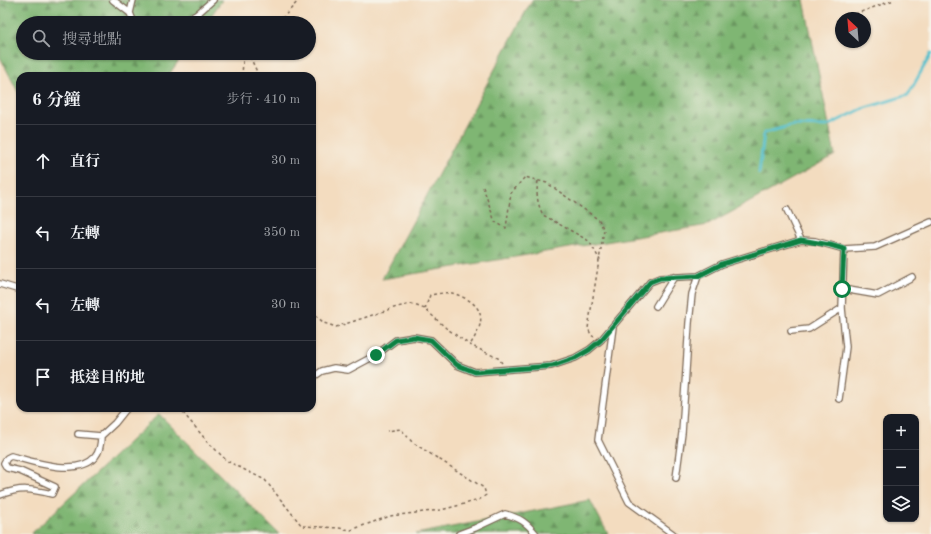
<!DOCTYPE html>
<html lang="zh-TW">
<head>
<meta charset="utf-8">
<style>
	:root { --surface:#171b24; --page:#242831; --text:#f1f3f6; --muted:#9ea1a6; --line:#363941 }
	body { margin:0; font-family:"Old Standard TT","Noto Serif TC",serif; background:var(--page); color:var(--text) }
	.controls { position:absolute; right:12px; bottom:12px; display:grid; overflow:hidden; border-radius:8px; box-shadow:0 1px 3px #0004 }
	.controls button { width:36px; height:36px; display:grid; place-items:center; padding:0; border:0; border-bottom:1px solid var(--line); background:var(--surface); color:var(--text); font:20px sans-serif }
	.compass { position:absolute; left:835px; top:12px; width:36px; height:36px; border-radius:50%; background:var(--surface); box-shadow:0 1px 3px #0004; rotate:334deg }
	.stop { position:absolute; width:12px; height:12px; margin:-9px; border:3px solid #0b8043; border-radius:50%; background:#fff }
	.stop.end { background:#0b8043; border-color:#fff; box-shadow:0 1px 4px #0008 }
	.list { margin:0; padding:0; list-style:none }
	h2 { display:flex; justify-content:space-between; align-items:center; height:52px; margin:0; padding:0 16px; font-size:17px }
	h2 small { font-size:13px; font-weight:400; color:var(--muted) }
	.list li { display:grid; grid-template-columns:26px 1fr auto; gap:12px; align-items:center; box-sizing:border-box; height:72px; padding:0 16px; border-top:1px solid var(--line) }
	.list b { display:block; font-size:15px; white-space:nowrap }
	.list em { font-size:13px; font-style:normal; color:var(--muted) }
	.icon { flex:none; width:22px; height:22px; fill:none; stroke:currentColor; stroke-width:2; stroke-linecap:round; stroke-linejoin:round }
	.map { position:relative; flex:none; width:931px; height:534px; overflow:hidden }
	.search { position:absolute; background:var(--surface); box-shadow:0 1px 3px #0004; left:16px; top:16px; width:300px; height:44px; display:flex; align-items:center; gap:10px; box-sizing:border-box; padding:0 14px; border-radius:22px; color:var(--muted); font-size:15px }
	.panel { position:absolute; background:var(--surface); box-shadow:0 1px 3px #0004; left:16px; top:72px; width:300px; height:340px; border-radius:12px }
	.map>svg:first-child { display:block }
</style>
</head>
<body>
<div class="map">
<svg width="931" height="534" viewBox="0 0 931 534">
	<defs>
		<pattern id="forest-firs" width="22" height="20" patternUnits="userSpaceOnUse"><rect width="22" height="20" fill="#7fb673"/><path d="M5 1l3.5 6h-7zM16 11l3.5 6h-7z" fill="#69945e"/></pattern>
	</defs>
	<rect width="100%" height="100%" fill="#f7f3e8"/>
	<filter id="ink" filterUnits="userSpaceOnUse"><feTurbulence type="fractalNoise" baseFrequency=".025" numOctaves="2"/><feDisplacementMap in="SourceGraphic" scale="8" xChannelSelector="R" yChannelSelector="G"/><feConvolveMatrix kernelMatrix="1 2 1 2 8 2 1 2 1" color-interpolation-filters="sRGB"/></filter>
	<filter id="wash" filterUnits="userSpaceOnUse"><feTurbulence type="fractalNoise" baseFrequency=".012" numOctaves="4" result="noise"/><feDisplacementMap in="SourceGraphic" scale="16" xChannelSelector="R" yChannelSelector="G"/><feGaussianBlur stdDeviation="0.9" result="paint"/><feColorMatrix in="noise" values="0 0 0 0 0 0 0 0 0 0 0 0 0 0 0 0 0 1.4 0 .05"/><feComposite in="paint" operator="in"/></filter>
	<g filter="url(#wash)">
		<rect width="100%" height="100%" fill="#f3dcbf"/>
		<path fill="url(#forest-firs)" stroke="#5d7048" d="M0,0H222L206,23H23V53H184L168,76H20V96L0,57Z
			M532,0H804L835,155L708,225L382,279Z
			M159,414L279,534H31Z
			M590,500L608,534H416Z"/>
		<g fill="none" stroke-linecap="round" stroke-linejoin="round">
			<path stroke="#52bfcc" stroke-width="3" d="M759,173L764,133L793,125L827,126L862,109L908,95L931,54"/>
		</g>
	</g>
	<g filter="url(#ink)">
		<g fill="none" stroke-linecap="round" stroke-linejoin="round">
			<g stroke="#7b6856" stroke-width="8">
				<path id="lane" d="M113,0L130,13
					M133,0L130,13L134,23
					M182,23L196,15L213,0
					M787,210L801,240
					M0,284L20,290
					M843,289L878,295L912,277
					M656,306L674,277
					M613,327L598,440L629,502L673,534
					M791,331L809,329L842,308
					M312,378L322,371L334,368L348,370L376,355L396,340L414,337L431,340L457,365L475,372L551,366L575,358L589,350L601,340L650,282L660,278L698,276L722,264L801,240L815,241L844,249L875,247L931,222
					M839,399L846,347L842,308L844,249
					M78,434L101,436
					M676,478L682,433L689,323L692,294L698,276
					M0,495C21,487 31,489 52,494L55,487L20,471L7,468L4,463L7,458L11,456C33,462 78,477 95,457C100,451 101,442 101,436L115,423L127,408
					M459,534L475,528L505,514C520,518 526,522 536,534"/>
			</g>
			<path stroke="#7b6856" stroke-width="1.5" stroke-dasharray="3 3" stroke-linecap="butt" d="M844,18L894,0
				M836,21L841,19
				M278,23L299,0
				M251,53L248,56L251,59L259,76
				M242,76L243,61L248,56
				M538,181C536,194 537,203 543,215L589,241L600,260
				M483,187L495,222L506,228L511,193L525,177L547,183L599,220L604,230L588,328L591,335L594,337
				M312,304L315,315L324,323L336,327L397,307L411,304L425,309L446,328L470,345L498,358L502,363
				M425,309L430,295C437,294 445,292 452,293C457,294 465,298 470,301C488,314 480,329 470,345
				M179,408L207,441L227,461L265,480L302,526L339,528L351,530L390,516L441,510L479,500L486,495L484,488L412,442L401,429L387,431"/>
			<use href="#lane" stroke="#fff" stroke-width="5.5"/>
		</g>
	</g>
	<g fill="none" stroke-linecap="round" stroke-linejoin="round" filter="url(#ink)">
		<path stroke="#0b8043" stroke-width="5" d="M376,355L396,340L414,337L431,340L457,365L475,372L552,366L575,358L589,350L601,340L650,282L660,278L698,276L722,264L801,240L830,245L844,249L842,289"/>
	</g>
</svg>
<div class="controls">
<button>+</button>
<button>−</button>
<button><svg class="icon" aria-label="layers" viewBox="0 0 24 24"><path d="M12 4l9 5-9 5-9-5zM3 14l9 5 9-5"/></svg></button>
</div>
<svg class="compass" viewBox="-18 -18 36 36"><path d="M0-13l5 13h-10z" fill="#e53935"/><path d="M0 13l5-13h-10z" fill="#9ea1a6"/></svg>
<div class="stop" style="left:842px;top:289px"></div>
<div class="stop end" style="left:376px;top:355px"></div>
<div class="search"><svg class="icon" aria-label="search" viewBox="0 0 24 24"><circle cx="10" cy="10" r="6"/><path d="M15 15l6 6"/></svg>搜尋地點</div>
<section class="panel">
<h2>6 分鐘<small>步行 · 410 m</small></h2>
<ul class="list">
<li><svg class="icon" aria-label="ahead" viewBox="0 0 24 24"><path d="M12 20V5M6 11l6-6 6 6"/></svg><div><b>直行</b></div><em>30 m</em></li>
<li><svg class="icon" aria-label="left" viewBox="0 0 24 24"><path d="M17 20v-9H6M10 6l-5 5 5 5"/></svg><div><b>左轉</b></div><em>350 m</em></li>
<li><svg class="icon" aria-label="left" viewBox="0 0 24 24"><path d="M17 20v-9H6M10 6l-5 5 5 5"/></svg><div><b>左轉</b></div><em>30 m</em></li>
<li><svg class="icon" aria-label="arrive" viewBox="0 0 24 24"><path d="M6 21V4h12l-3 4 3 4H6"/></svg><div><b>抵達目的地</b></div></li>
</ul>
</section>
</div>
</body>
</html>
